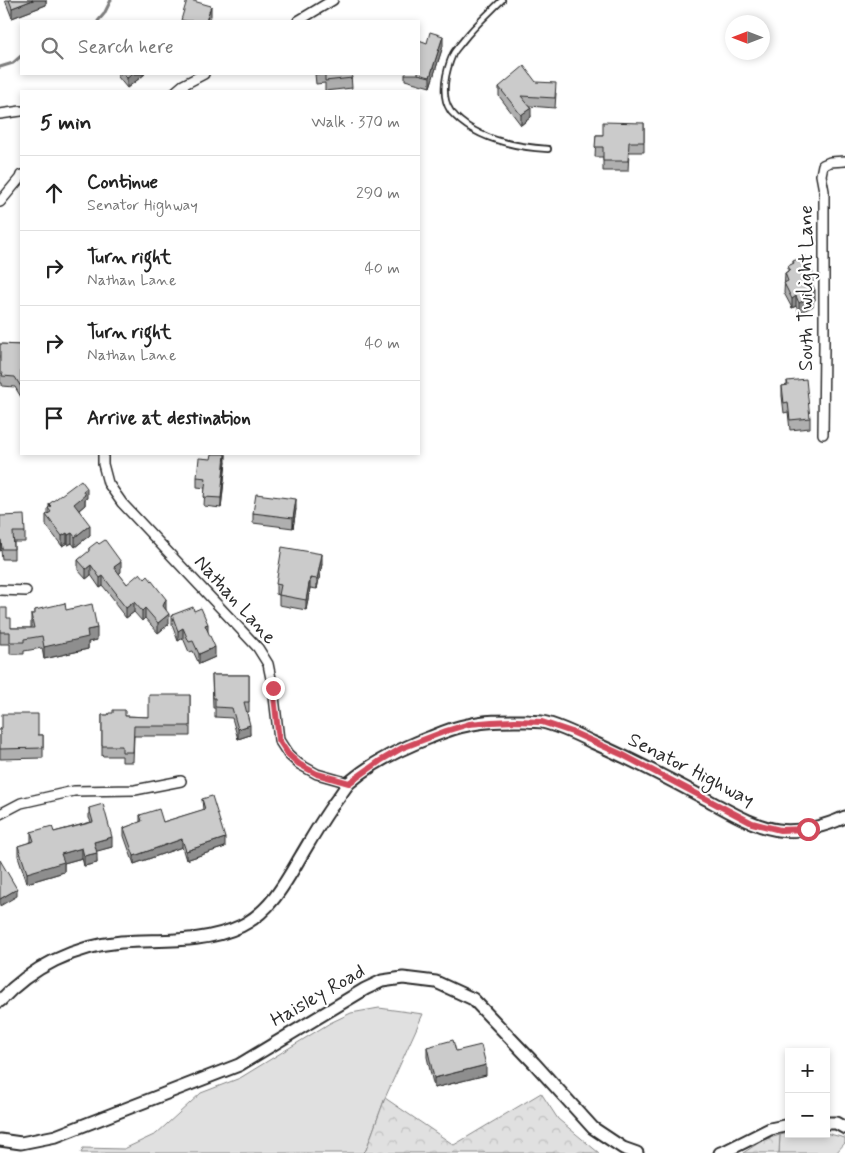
<!DOCTYPE html>
<html lang="en">
<head>
<meta charset="utf-8">
<style>
	:root { --surface:#fff; --page:#f6f6f6; --text:#222; --muted:#767676; --line:#e0e0e0 }
	body { margin:0; font-family:Mynerve,sans-serif; background:var(--page); color:var(--text) }
	.controls { position:absolute; right:15px; bottom:15px; display:grid; overflow:hidden; border-radius:0px; box-shadow:0 2px 8px #0003 }
	.controls button { width:45px; height:45px; display:grid; place-items:center; padding:0; border:0; border-bottom:1px solid var(--line); background:var(--surface); color:var(--text); font:25px sans-serif }
	.compass { position:absolute; left:725px; top:15px; width:45px; height:45px; border-radius:50%; background:var(--surface); box-shadow:0 2px 8px #0003; rotate:270deg }
	.stop { position:absolute; width:15px; height:15px; margin:-11px; border:4px solid #d1495b; border-radius:50%; background:#fff }
	.stop.end { background:#d1495b; border-color:#fff; box-shadow:0 1px 5px #0008 }
	.list { margin:0; padding:0; list-style:none }
	h2 { display:flex; justify-content:space-between; align-items:center; height:65px; margin:0; padding:0 20px; font-size:21px }
	h2 small { font-size:16px; font-weight:400; color:var(--muted) }
	.list li { display:grid; grid-template-columns:32px 1fr auto; gap:15px; align-items:center; box-sizing:border-box; height:75px; padding:0 20px; border-top:1px solid var(--line) }
	.list b { display:block; font-size:19px; white-space:nowrap }
	.list p { margin:0; font-size:16px; white-space:nowrap; color:var(--muted) }
	.list em { font-size:16px; font-style:normal; color:var(--muted) }
	.icon { flex:none; width:28px; height:28px; fill:none; stroke:currentColor; stroke-width:2; stroke-linecap:round; stroke-linejoin:round }
	.map { position:relative; flex:none; width:845px; height:1153px; overflow:hidden }
	.search { position:absolute; background:var(--surface); box-shadow:0 2px 8px #0003; left:20px; top:20px; width:400px; height:55px; display:flex; align-items:center; gap:12px; box-sizing:border-box; padding:0 18px; border-radius:0px; color:var(--muted); font-size:19px }
	.panel { position:absolute; background:var(--surface); box-shadow:0 2px 8px #0003; left:20px; top:90px; width:400px; height:365px; border-radius:0px }
	.map>svg:first-child { display:block }
</style>
</head>
<body>
<div class="map">
<svg width="845" height="1153" viewBox="0 0 845 1153">
	<defs>
		<pattern id="forest-crowns" width="20" height="18" patternUnits="userSpaceOnUse" patternTransform="scale(1.25)"><rect width="20" height="18" fill="#e0e0e0"/><path d="M2 6a3 3 0 1 1 6 0M12 15a3 3 0 1 1 6 0" fill="none" stroke="#c0c0c0"/></pattern>
	</defs>
	<rect width="100%" height="100%" fill="#fff"/>
	<filter id="ink" filterUnits="userSpaceOnUse"><feTurbulence type="fractalNoise" baseFrequency=".02" numOctaves="2"/><feDisplacementMap in="SourceGraphic" scale="10" xChannelSelector="R" yChannelSelector="G"/><feConvolveMatrix kernelMatrix="1 2 1 2 8 2 1 2 1" color-interpolation-filters="sRGB"/></filter>
	<g filter="url(#ink)">
		<path fill="#e0e0e0" stroke="#868686" d="M379,1008L423,1014L385,1098L366,1150L363,1153H81L83,1148L124,1149L156,1134L201,1093L240,1078L330,1023L351,1013Z
			M789,1133V1134H826V1133L845,1138V1143L836,1153H779L780,1135Z"/>
		<path fill="url(#forest-crowns)" stroke="#868686" d="M541,1093L558,1119L599,1153H363L366,1150L385,1098L454,1145Z
			M780,1135L779,1153H743L763,1140Z"/>
		<g fill="none" stroke-linecap="round" stroke-linejoin="round">
			<path stroke="#7e7e7e" stroke-width="3" d="M98,21L104,14L111,0
				M0,67L13,63L21,56"/>
			<g stroke="#2b2b2b" stroke-width="8">
				<path id="service" d="M502,0C488,14 474,26 462,42C459,46 455,50 453,54C446,70 440,95 450,110C451,113 454,114 455,116C479,140 515,147 548,149"/>
			</g>
			<g stroke="#2b2b2b" stroke-width="12">
				<path id="minor" d="M298,21L333,0
					M176,91L183,85L204,74
					M0,114L21,111
					M0,202L20,178L21,175
					M823,434L824,347V191L821,175L823,165L830,162L845,161
					M103,454V464L108,483L122,503L258,648L268,664L273,688L279,740L288,754L299,764L317,774L349,783
					M0,590L26,591
					M0,814L21,803L74,791L135,790L181,781"/>
			</g>
			<g stroke="#2b2b2b" stroke-width="15">
				<path id="tertiary" d="M0,1001C31,967 75,946 121,942C161,939 203,944 241,926C270,912 286,882 301,856C313,836 324,816 338,798C342,793 345,787 350,782C374,761 402,748 431,737C443,732 456,727 468,725C487,720 508,721 527,721C532,722 537,721 542,722C557,725 578,735 592,742C631,759 669,779 706,799C729,811 752,826 778,830C799,833 826,826 845,817
					M826,1123H836L845,1128
					M0,1140L21,1143L56,1136L239,1065L365,989L382,981L403,978L436,982L473,999L534,1063L593,1128L623,1148L637,1153
					M720,1153L726,1151L770,1129L789,1125"/>
			</g>
			<use href="#service" stroke="#fff" stroke-width="4.5"/>
			<use href="#minor" stroke="#fff" stroke-width="9"/>
			<use href="#tertiary" stroke="#fff" stroke-width="11"/>
		</g>
		<path fill="#afafaf" stroke="#2b2b2b" d="M5,0H46V5L12,18Z
			M427,43L443,46L430,87L405,80V74H419Z
			M118,74H145L127,88L118,77Z
			M315,74H351L352,88L325,91V83L316,84Z
			M536,82L556,93L555,108L529,106L531,117L521,125L499,96V87Z
			M644,123V152H629L628,171H603V157H595L596,135H603Z
			M793,261L813,283L812,284L815,300L813,301V306L799,313L796,306L792,308L784,293L785,273L788,271V266L793,264Z
			M0,344L21,345V397L15,387L2,386V383H0Z
			M787,381L810,418V428L790,430L788,412L784,413L782,396V386H787Z
			M226,462L221,508L204,506L205,488L197,487V477Z
			M87,498L85,499V505L79,510L90,535L75,547L72,543L68,545L67,543L62,546L46,525V515L48,514V508L49,507V504Z
			M296,509L293,528L253,523V513Z
			M0,516L25,532V542H14V559H2L1,550L0,551Z
			M89,548L121,572L119,574L127,584L166,609V610L169,624L158,633L145,618L142,621L134,612L126,618L115,604V601L103,586L100,588L91,575L86,579L78,570V560L89,552Z
			M322,564L317,589L310,588L306,610L279,605V595L276,594V584Z
			M0,608L7,618L11,628H31V614H35V610H66L97,640L88,642V649L44,659L42,648L24,651V654H10V644H0Z
			M194,611L208,633L215,657L199,664L193,651L189,652L183,638L178,641L172,625V615Z
			M212,675H249V712H247L250,735L238,739L232,718L215,717V708H213Z
			M190,695V736H134L133,762H122V756H102V715L149,717Z
			M0,729L38,735H43V758L0,759Z
			M202,799L225,847L186,860L182,847L134,864L124,836V828L140,822V815L163,822L203,810Z
			M89,808L112,847L96,851L97,863L84,866L82,858L64,863V872L27,883L18,856V846L31,842V832H54L91,822L89,818Z
			M427,1047L456,1051L486,1075L434,1088L427,1057Z"/>
		<path fill="#8e8e8e" stroke="#2b2b2b" d="M33,0H46V5L12,18V8Z
			M211,6V16L209,21H206Z
			M443,36V46L430,87V77Z
			M133,74H145L127,88V78Z
			M531,108V117L521,125V115Z
			M813,273V283L808,286V276Z
			M815,290V300L813,301V306L799,313V303L811,292Z
			M796,296V306L792,308V299Z
			M226,454V462L221,508V498Z
			M87,488V498L85,499V505L74,514V504L83,491Z
			M296,499V509L293,528V518Z
			M90,525V535L75,547V537Z
			M67,533V543L62,546V536Z
			M72,533V543L68,545V535Z
			M1,540V550L0,551V541Z
			M322,554V564L317,589V579Z
			M121,562V572L114,577V567Z
			M91,565V575L86,579V569Z
			M103,576V586L100,588V578Z
			M310,578V588L306,610V600Z
			M166,599V609L163,616V606Z
			M134,602V612L126,618V608Z
			M145,608V618L142,621V611Z
			M169,614V624L158,633V623Z
			M208,624V634L205,625Z
			M97,628V640L88,642V649L44,659V647L87,630Z
			M183,628V638L178,641V631Z
			M215,647V657L199,664V654Z
			M250,725V735L238,739V729Z
			M112,837V847L94,852V842Z
			M225,838V847L186,860V851Z
			M182,839V847L134,864V856Z
			M82,848V858L64,863V872L27,883V873L61,854Z
			M97,853V863L84,866V856Z
			M17,889V896L0,906V899Z
			M486,1065V1075L434,1088V1078Z"/>
		<path fill="#cbcbcb" stroke="#2b2b2b" d="M9,0H33L12,8Z
			M187,0H190L211,6L206,21H187L181,20Z
			M430,32L443,36L430,77L418,74L419,40L427,43Z
			M524,66L536,82L556,83L555,98L521,96L531,108L521,115L499,87Z
			M123,74H133L127,78Z
			M325,74H351L352,78L325,81Z
			M603,122L644,123V142H629L628,161H603V147H595L596,135H603Z
			M805,256L813,273L808,276L815,290L811,292L813,296L799,303L796,296L792,299L784,283L788,281L785,273L790,270L788,266L794,263L793,261Z
			M0,344L21,345V387L15,377L2,376L3,373H0Z
			M806,379L810,418L790,420L788,402L784,403L782,386L788,385L787,381Z
			M212,454H225L221,498L204,497L206,478L197,477L199,458L211,459Z
			M81,480L87,488L83,491L85,495L74,504L90,525L75,537L72,533L68,535L67,533L62,536L46,515L51,512L48,508L51,506L49,504Z
			M256,494L296,499L293,518L253,513Z
			M24,515L25,532H13L14,549H2L1,540L0,541V516Z
			M105,540L121,562L114,567L127,584L140,573L145,579L148,576L166,599L163,606L169,614L158,623L145,608L142,611L134,602L126,608L115,594L116,593L103,576L100,578L91,565L86,569L78,560L89,551V548L97,542L99,544Z
			M282,547L322,554L317,579L310,578L306,600L279,595L281,585L276,584Z
			M65,603L66,610L92,604L97,628L87,630L88,637L44,647L42,636L24,639V642H10V632H0V608H7V618H11V628H34L31,614H35V610Z
			M193,607L194,611L201,608L208,624L205,625L215,647L199,654L193,641L189,642L183,628L178,631L172,615Z
			M212,675H249V702H244L250,725L238,729L232,708L215,707V698H213Z
			M149,695H190V726H134L133,752H122V746H102V715H108L109,713H113V710H125V716L149,717Z
			M2,714H38V735H43V748L0,749V729L2,728Z
			M212,796L225,838L186,851L182,839L134,856L124,828L142,821L140,815L159,809L163,822L205,809L202,799Z
			M103,804L112,837L94,842L97,853L84,856L82,848L61,854L64,862L27,873L18,846L34,841L31,832L52,826L54,832L93,822L89,808Z
			M0,860L17,889L0,899Z
			M453,1040L456,1051L481,1045L486,1065L434,1078L427,1047Z"/>
	</g>
	<g fill="none" stroke-linecap="round" stroke-linejoin="round" filter="url(#ink)">
		<path stroke="#d1495b" stroke-width="6" d="M273,688L279,740L288,754L299,764L317,774L349,783L380,761L402,748L446,731L469,724L492,722L515,721L542,722L572,732L623,755L752,823L780,830L808,829"/>
	</g>
	<g text-anchor="middle" dominant-baseline="central" stroke-width="4.5" stroke-linejoin="round" paint-order="stroke">
		<g font-size="20" fill="#2b2b2b" stroke="#fff">
			<text transform="translate(806 288) rotate(-90)">South Twilight Lane</text>
			<text transform="translate(235 600) rotate(48)">Nathan Lane</text>
			<text transform="translate(691 770) rotate(27)">Senator Highway</text>
			<text transform="translate(318 996) rotate(-30)">Haisley Road</text>
		</g>
	</g>
</svg>
<div class="controls">
<button>+</button>
<button>−</button>
</div>
<svg class="compass" viewBox="-18 -18 36 36"><path d="M0-13l5 13h-10z" fill="#e53935"/><path d="M0 13l5-13h-10z" fill="#767676"/></svg>
<div class="stop" style="left:808px;top:829px"></div>
<div class="stop end" style="left:273px;top:688px"></div>
<div class="search"><svg class="icon" aria-label="search" viewBox="0 0 24 24"><circle cx="10" cy="10" r="6"/><path d="M15 15l6 6"/></svg>Search here</div>
<section class="panel">
<h2>5 min<small>Walk · 370 m</small></h2>
<ul class="list">
<li><svg class="icon" aria-label="ahead" viewBox="0 0 24 24"><path d="M12 20V5M6 11l6-6 6 6"/></svg><div><b>Continue</b><p>Senator Highway</p></div><em>290 m</em></li>
<li><svg class="icon" aria-label="right" viewBox="0 0 24 24"><path d="M7 20v-9h11M14 6l5 5-5 5"/></svg><div><b>Turn right</b><p>Nathan Lane</p></div><em>40 m</em></li>
<li><svg class="icon" aria-label="right" viewBox="0 0 24 24"><path d="M7 20v-9h11M14 6l5 5-5 5"/></svg><div><b>Turn right</b><p>Nathan Lane</p></div><em>40 m</em></li>
<li><svg class="icon" aria-label="arrive" viewBox="0 0 24 24"><path d="M6 21V4h12l-3 4 3 4H6"/></svg><div><b>Arrive at destination</b></div></li>
</ul>
</section>
</div>
</body>
</html>
